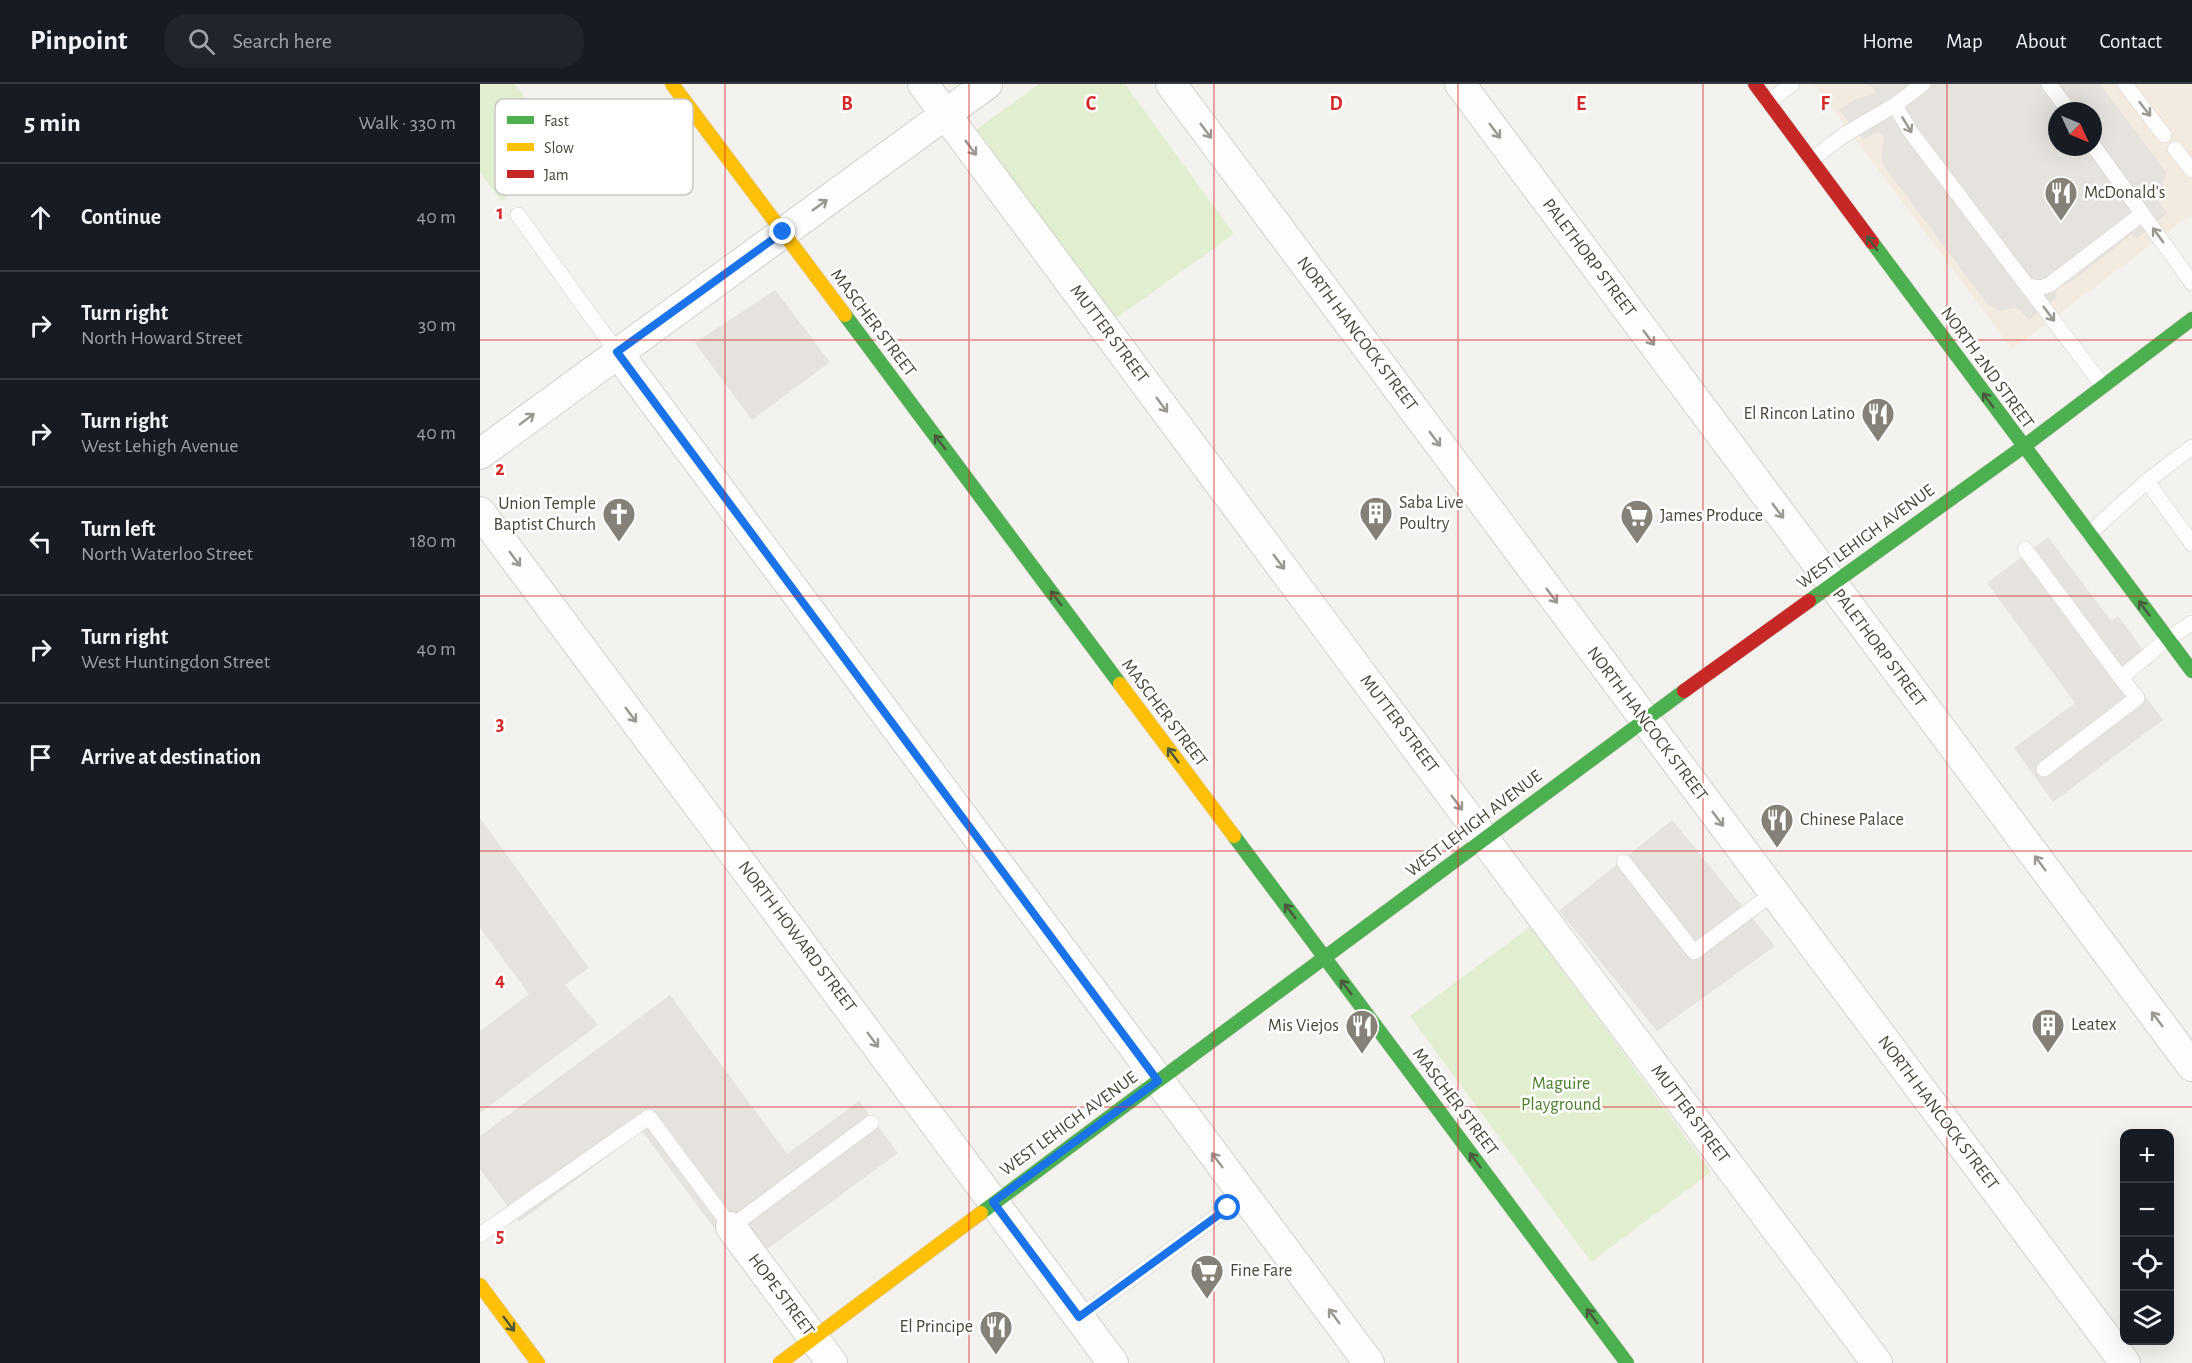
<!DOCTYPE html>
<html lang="en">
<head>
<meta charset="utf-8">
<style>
	:root { --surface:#171b24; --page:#20242c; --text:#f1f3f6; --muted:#9ea1a6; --line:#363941 }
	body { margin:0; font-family:"Alegreya Sans",sans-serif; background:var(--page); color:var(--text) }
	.controls { position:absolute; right:18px; bottom:18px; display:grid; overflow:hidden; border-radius:12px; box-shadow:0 6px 24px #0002 }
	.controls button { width:54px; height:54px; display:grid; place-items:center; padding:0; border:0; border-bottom:2px solid var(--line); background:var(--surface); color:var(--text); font:30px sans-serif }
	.compass { position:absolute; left:1568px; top:18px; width:54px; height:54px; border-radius:50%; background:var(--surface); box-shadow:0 6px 24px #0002; rotate:134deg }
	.stop { position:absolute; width:18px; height:18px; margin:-14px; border:4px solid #1a73e8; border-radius:50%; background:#fff }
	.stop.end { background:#1a73e8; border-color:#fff; box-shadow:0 2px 6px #0008 }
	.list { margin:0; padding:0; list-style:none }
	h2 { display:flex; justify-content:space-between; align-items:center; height:78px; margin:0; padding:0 24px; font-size:26px }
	h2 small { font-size:20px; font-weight:400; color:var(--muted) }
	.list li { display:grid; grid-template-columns:39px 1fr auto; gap:18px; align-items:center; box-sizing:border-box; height:108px; padding:0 24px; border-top:2px solid var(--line) }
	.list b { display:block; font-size:22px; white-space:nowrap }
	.list p { margin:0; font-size:20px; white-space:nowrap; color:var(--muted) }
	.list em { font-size:20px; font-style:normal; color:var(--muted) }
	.icon { flex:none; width:33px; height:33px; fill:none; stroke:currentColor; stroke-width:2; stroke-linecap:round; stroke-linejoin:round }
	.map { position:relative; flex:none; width:1712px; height:1279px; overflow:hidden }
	header { display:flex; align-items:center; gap:36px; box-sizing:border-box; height:84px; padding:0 30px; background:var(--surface); border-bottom:2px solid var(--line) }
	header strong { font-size:28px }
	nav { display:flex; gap:33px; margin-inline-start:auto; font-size:21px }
	.search { width:420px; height:54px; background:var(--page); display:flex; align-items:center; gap:15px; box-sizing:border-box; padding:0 21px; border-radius:24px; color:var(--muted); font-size:22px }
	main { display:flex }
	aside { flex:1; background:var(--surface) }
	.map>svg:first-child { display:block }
</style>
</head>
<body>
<header>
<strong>Pinpoint</strong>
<div class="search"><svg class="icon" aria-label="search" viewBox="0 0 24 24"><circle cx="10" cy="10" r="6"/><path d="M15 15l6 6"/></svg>Search here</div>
<nav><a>Home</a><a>Map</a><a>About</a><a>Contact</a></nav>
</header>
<main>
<aside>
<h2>5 min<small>Walk · 330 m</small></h2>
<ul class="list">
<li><svg class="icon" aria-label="ahead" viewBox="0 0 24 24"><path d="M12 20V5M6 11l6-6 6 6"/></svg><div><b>Continue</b></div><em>40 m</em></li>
<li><svg class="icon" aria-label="right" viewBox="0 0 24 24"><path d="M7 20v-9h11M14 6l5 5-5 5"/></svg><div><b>Turn right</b><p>North Howard Street</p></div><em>30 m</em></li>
<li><svg class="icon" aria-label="right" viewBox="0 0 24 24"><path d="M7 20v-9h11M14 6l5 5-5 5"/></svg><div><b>Turn right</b><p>West Lehigh Avenue</p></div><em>40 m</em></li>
<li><svg class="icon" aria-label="left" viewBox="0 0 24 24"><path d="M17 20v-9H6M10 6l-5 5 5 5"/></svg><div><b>Turn left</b><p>North Waterloo Street</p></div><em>180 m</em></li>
<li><svg class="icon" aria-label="right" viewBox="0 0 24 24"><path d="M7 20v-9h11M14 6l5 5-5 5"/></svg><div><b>Turn right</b><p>West Huntingdon Street</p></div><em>40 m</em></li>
<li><svg class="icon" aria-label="arrive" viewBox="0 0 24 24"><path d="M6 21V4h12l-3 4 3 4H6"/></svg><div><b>Arrive at destination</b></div></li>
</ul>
</aside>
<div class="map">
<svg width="1712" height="1279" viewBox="0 0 1712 1279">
	<rect width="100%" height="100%" fill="#f4f2ee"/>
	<path fill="#f3ebdf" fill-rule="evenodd" d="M1334,0H1712V130L1532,265ZM1577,27H1613V63H1577Z"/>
	<path fill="#e6e2de" d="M295,206L350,278L272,336L215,259Z"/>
	<path fill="#e1eecf" d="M0,0H35L85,69L21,117L0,88Z
		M559,0H645L754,150L635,235L497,45Z
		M1050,843L1231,1088L1111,1178L930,932Z"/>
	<path fill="#e6e3df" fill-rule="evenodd" d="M1385,0H1620L1687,89L1677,115L1687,129L1657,154L1651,151L1591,198L1577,205L1575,208L1577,213L1549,236L1538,224L1519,227L1508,221L1404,82L1401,74L1404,54L1402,51L1397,48L1383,56L1359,26L1376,15L1395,9L1393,3ZM1577,27H1613V63H1577Z
		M1568,453L1631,537L1638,532L1673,579L1652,594L1683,636L1573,718L1534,664L1595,619L1507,499Z
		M0,734L109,884L85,901L118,941L0,1029V947L49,910L0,844Z
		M1192,736L1295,862L1177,947L1079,827Z
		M190,911L307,1070L379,1017L418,1069L263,1183L162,1047L39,1138L0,1085V1052Z"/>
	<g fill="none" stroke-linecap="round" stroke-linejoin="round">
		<g stroke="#d2d0cb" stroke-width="16">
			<path id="lane" d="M1443,0L1415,21L1430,47L1623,302
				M1569,0L1589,27
				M1645,0L1684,51
				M1288,18L1312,0
				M1613,61L1712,199
				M1695,65L1712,86
				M1331,76L1364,51L1415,21
				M38,131L137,268
				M1548,202L1560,204L1569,201L1662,130
				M1667,397L1712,460
				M1609,450L1667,397L1712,363
				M1545,465L1641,594
				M1564,685L1657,614L1641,594L1687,555L1712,539
				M1144,778L1214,868L1293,809
				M0,1151L169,1033L251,1143L391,1039
				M599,1233L748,1124"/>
		</g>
		<g stroke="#d2d0cb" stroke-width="32">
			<path id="street" d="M443,0L1004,755L1397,1279
				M691,0L1645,1279
				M980,0L1712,982
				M137,268L889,1279
				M0,370L507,0
				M0,428L633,1279
				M251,1143L352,1279"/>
		</g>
		<g stroke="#d3cfc5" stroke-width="15">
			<path id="fast" d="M1392,158L1712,587
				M365,231L640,600
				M1329,517L1543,363L1712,235
				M754,752L1147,1279
				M678,997L1204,607
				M501,1129L675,999"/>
		</g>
		<g stroke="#d3cfc5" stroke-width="15">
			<path id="slow" d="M192,0L365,231
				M640,600L754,752
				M0,1201L58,1279
				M300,1279L501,1129"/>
		</g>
		<g stroke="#d3cfc5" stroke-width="15">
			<path id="jam" d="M1275,0L1392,158
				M1204,607L1329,517"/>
		</g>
		<use href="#lane" stroke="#fdfdfc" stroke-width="15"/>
		<use href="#street" stroke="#fdfdfc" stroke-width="30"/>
		<use href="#fast" stroke="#4caf50" stroke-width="14"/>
		<use href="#slow" stroke="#ffc107" stroke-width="14"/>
		<use href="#jam" stroke="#c62828" stroke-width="14"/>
	</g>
	<defs><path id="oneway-shaft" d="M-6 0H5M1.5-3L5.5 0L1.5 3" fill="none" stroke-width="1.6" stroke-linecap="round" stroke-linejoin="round" transform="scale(1.5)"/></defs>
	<g stroke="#9b9791">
		<use href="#oneway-shaft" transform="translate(1665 25) rotate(52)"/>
		<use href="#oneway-shaft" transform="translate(1427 41) rotate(59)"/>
		<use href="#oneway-shaft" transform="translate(726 47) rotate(53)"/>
		<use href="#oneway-shaft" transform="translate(1015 47) rotate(53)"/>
		<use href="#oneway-shaft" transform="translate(491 64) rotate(53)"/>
		<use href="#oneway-shaft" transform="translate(340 121) rotate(-36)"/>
		<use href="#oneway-shaft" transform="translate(1678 151) rotate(-126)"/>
		<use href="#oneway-shaft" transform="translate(1569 230) rotate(53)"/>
		<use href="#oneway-shaft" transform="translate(1169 254) rotate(53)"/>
		<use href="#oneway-shaft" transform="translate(682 321) rotate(53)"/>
		<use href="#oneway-shaft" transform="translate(47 335) rotate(-37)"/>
		<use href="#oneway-shaft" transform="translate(955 355) rotate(53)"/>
		<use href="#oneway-shaft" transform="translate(1298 427) rotate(53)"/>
		<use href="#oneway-shaft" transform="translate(35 475) rotate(53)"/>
		<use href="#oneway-shaft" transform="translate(799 478) rotate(53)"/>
		<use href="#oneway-shaft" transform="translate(1072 512) rotate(53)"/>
		<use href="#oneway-shaft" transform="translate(151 631) rotate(53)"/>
		<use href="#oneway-shaft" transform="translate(977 719) rotate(53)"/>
		<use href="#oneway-shaft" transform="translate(1238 735) rotate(53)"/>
		<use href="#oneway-shaft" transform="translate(1560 779) rotate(-127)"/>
		<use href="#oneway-shaft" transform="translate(1677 935) rotate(-127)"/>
		<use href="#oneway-shaft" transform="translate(393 956) rotate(53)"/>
		<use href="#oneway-shaft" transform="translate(737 1076) rotate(-127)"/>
		<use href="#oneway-shaft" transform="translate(854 1232) rotate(-127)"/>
	</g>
	<g stroke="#4b593e">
		<use href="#oneway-shaft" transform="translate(1392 159) rotate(-126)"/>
		<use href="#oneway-shaft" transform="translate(1508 316) rotate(-126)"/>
		<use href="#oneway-shaft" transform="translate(460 358) rotate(-127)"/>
		<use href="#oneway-shaft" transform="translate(576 514) rotate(-127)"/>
		<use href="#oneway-shaft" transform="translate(1664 524) rotate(-127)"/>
		<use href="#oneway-shaft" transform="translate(693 671) rotate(-127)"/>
		<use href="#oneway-shaft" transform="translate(810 827) rotate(-127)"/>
		<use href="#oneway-shaft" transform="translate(866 903) rotate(-127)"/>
		<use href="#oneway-shaft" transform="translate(995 1076) rotate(-127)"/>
		<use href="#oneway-shaft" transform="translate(1112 1232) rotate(-127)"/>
		<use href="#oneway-shaft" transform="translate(29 1240) rotate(53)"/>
	</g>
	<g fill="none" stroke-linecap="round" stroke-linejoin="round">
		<path stroke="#1a73e8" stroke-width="8" d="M303,148L137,268L678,997L513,1118L599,1233L748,1124"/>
	</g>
	<path fill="none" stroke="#d62828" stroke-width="1.5" stroke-opacity="0.55" d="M245,0V1279M489,0V1279M734,0V1279M978,0V1279M1223,0V1279M1467,0V1279M0,256H1712M0,512H1712M0,767H1712M0,1023H1712"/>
	<defs>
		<g id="restaurant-pin" transform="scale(1.725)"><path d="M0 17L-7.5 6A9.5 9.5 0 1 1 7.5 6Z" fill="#868178" stroke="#fff"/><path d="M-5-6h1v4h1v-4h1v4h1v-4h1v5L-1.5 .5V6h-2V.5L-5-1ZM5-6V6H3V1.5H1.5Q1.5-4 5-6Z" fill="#fff"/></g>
		<g id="building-pin" transform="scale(1.725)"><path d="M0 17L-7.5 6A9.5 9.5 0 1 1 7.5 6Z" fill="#868178" stroke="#fff"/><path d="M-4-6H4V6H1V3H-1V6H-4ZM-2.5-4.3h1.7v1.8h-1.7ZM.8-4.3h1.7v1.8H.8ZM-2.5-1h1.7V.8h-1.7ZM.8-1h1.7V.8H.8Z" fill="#fff"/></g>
		<g id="church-pin" transform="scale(1.725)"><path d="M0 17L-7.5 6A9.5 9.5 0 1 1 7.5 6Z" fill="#868178" stroke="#fff"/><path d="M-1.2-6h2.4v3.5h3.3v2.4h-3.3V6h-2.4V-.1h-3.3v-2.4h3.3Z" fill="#fff"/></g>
		<g id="supermarket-pin" transform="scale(1.725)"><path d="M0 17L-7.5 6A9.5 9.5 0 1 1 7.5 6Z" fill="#868178" stroke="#fff"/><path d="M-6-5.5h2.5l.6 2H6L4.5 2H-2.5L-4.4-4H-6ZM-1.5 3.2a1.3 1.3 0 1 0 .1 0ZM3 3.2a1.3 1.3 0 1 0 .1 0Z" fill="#fff"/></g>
	</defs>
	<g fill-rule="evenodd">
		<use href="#restaurant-pin" x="1581" y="109"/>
		<use href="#restaurant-pin" x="1398" y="330"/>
		<use href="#building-pin" x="896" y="429"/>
		<use href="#church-pin" x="139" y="430"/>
		<use href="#supermarket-pin" x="1157" y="432"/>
		<use href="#restaurant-pin" x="1297" y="736"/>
		<use href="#building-pin" x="1568" y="941"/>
		<use href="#restaurant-pin" x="882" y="942"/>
		<use href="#supermarket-pin" x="727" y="1187"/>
		<use href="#restaurant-pin" x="516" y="1243"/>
	</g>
	<g text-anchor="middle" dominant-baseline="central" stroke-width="5" stroke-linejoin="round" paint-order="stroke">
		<g font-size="18" fill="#4b4439" stroke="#fff" text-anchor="start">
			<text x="1604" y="109">McDonald's</text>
			<text x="1375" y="330" text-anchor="end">El Rincon Latino</text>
			<text x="919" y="419">Saba Live<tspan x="919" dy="21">Poultry</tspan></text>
			<text x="116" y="420" text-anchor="end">Union Temple<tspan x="116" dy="21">Baptist Church</tspan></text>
			<text x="1180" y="432">James Produce</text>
			<text x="1320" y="736">Chinese Palace</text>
			<text x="1591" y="941">Leatex</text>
			<text x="859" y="942" text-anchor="end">Mis Viejos</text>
			<text x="750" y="1187">Fine Fare</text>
			<text x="493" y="1243" text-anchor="end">El Principe</text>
		</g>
		<g font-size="18" fill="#4b4439" stroke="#fff">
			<text transform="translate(1109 174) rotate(53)">PALETHORP STREET</text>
			<text transform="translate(393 239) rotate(53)">MASCHER STREET</text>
			<text transform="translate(629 250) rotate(53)">MUTTER STREET</text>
			<text transform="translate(877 250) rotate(53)">NORTH HANCOCK STREET</text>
			<text transform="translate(1507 284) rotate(54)">NORTH 2ND STREET</text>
			<text transform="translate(1386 453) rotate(-36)">WEST LEHIGH AVENUE</text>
			<text transform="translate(1399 564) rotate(53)">PALETHORP STREET</text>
			<text transform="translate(684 629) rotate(53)">MASCHER STREET</text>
			<text transform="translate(919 640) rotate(53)">MUTTER STREET</text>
			<text transform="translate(1167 640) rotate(53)">NORTH HANCOCK STREET</text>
			<text transform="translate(994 740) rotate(-37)">WEST LEHIGH AVENUE</text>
			<text transform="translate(317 853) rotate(53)">NORTH HOWARD STREET</text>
			<text transform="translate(975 1018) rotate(53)">MASCHER STREET</text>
			<text transform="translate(1458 1029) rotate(53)">NORTH HANCOCK STREET</text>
			<text transform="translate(1210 1030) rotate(53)">MUTTER STREET</text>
			<text transform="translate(589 1040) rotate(-36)">WEST LEHIGH AVENUE</text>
			<text transform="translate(301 1211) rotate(53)">HOPE STREET</text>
		</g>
		<g font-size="18" fill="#4a7f2a" stroke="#fff">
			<text x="1081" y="1000">Maguire<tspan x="1081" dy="21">Playground</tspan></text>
		</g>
	</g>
	<rect x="15" y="15" width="198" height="96" rx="9" fill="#fff" stroke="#c9c7c4" stroke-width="1.5"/>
	<rect x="27" y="32" width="27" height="8" fill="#4caf50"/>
	<rect x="27" y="59" width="27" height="8" fill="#ffc107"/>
	<rect x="27" y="86" width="27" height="8" fill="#c62828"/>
	<g font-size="16" fill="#4b4439">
		<text x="64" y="42">Fast</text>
		<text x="64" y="69">Slow</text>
		<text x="64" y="96">Jam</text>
	</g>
	<g font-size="20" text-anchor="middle" font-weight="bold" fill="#d62828" stroke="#fff" stroke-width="5" stroke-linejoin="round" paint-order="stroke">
		<text x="367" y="26">B</text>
		<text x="611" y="26">C</text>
		<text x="856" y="26">D</text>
		<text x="1101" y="26">E</text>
		<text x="1345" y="26">F</text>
		<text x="20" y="135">1</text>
		<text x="20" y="391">2</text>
		<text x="20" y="646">3</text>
		<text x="20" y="902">4</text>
		<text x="20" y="1158">5</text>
	</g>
</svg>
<div class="controls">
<button>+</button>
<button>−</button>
<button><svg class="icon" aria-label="locate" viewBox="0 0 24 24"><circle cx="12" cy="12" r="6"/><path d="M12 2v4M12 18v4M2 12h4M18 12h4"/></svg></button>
<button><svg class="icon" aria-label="layers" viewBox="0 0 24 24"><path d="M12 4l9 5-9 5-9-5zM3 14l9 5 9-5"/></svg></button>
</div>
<svg class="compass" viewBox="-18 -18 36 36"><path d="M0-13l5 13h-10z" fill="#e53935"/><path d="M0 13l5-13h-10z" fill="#9ea1a6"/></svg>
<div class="stop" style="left:748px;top:1124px"></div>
<div class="stop end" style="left:303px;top:148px"></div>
</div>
</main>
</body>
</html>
